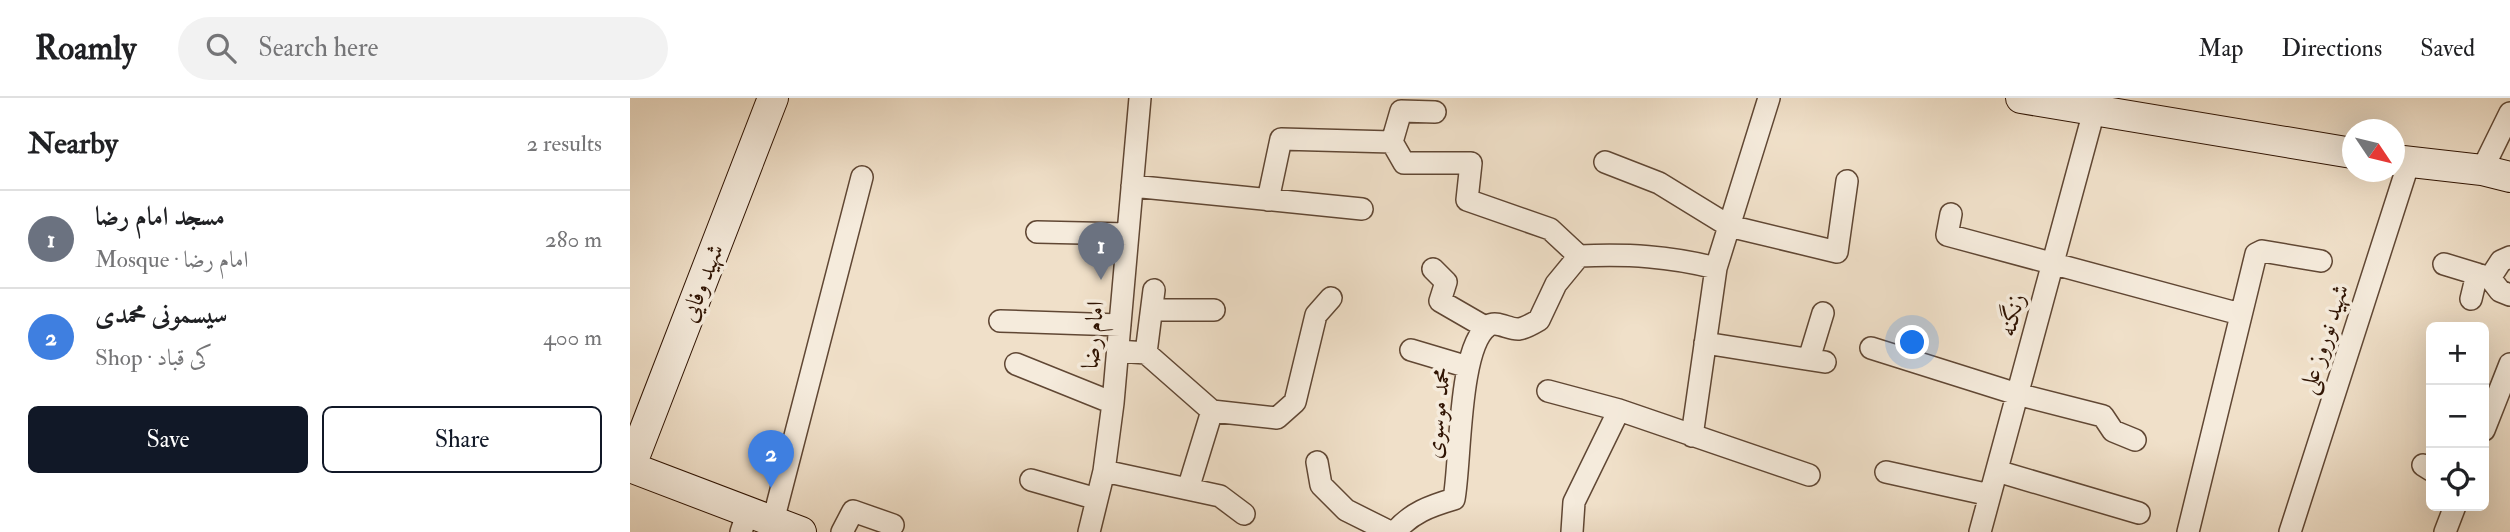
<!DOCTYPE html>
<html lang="en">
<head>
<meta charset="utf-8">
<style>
	:root { --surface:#fff; --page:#f2f2f2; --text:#202124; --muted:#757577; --line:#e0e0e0; --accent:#111827 }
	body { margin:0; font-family:"IM FELL Double Pica",Amiri,serif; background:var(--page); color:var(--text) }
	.controls { position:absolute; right:21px; bottom:21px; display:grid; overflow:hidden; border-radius:10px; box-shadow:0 7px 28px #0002 }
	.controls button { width:63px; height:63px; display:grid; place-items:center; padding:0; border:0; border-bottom:2px solid var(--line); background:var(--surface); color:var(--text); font:35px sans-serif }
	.compass { position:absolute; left:1712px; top:21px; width:63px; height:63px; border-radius:50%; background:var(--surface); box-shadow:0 7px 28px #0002; rotate:125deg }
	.you { position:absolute; left:1283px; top:245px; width:24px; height:24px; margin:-18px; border:5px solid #fff; border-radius:50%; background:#1a73e8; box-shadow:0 0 0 10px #1a73e833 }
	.badge { display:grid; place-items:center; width:46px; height:46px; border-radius:50%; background:var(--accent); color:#fff; font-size:23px; font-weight:700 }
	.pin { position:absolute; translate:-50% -58px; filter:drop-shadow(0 2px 4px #0008) }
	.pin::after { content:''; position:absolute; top:37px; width:24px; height:21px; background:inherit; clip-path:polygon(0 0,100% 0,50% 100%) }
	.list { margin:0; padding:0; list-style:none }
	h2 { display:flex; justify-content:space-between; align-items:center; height:91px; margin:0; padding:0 28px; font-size:30px }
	h2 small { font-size:23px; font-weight:400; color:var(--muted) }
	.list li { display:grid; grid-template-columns:46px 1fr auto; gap:21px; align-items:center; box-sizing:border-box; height:98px; padding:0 28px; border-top:2px solid var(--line) }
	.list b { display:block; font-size:26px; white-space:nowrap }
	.list p { margin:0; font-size:23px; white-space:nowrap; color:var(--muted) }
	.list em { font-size:23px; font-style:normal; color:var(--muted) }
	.actions { display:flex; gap:14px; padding:21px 28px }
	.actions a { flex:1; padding:16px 0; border:2px solid var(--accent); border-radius:10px; text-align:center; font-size:24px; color:var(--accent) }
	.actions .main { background:var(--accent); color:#fff }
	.icon { flex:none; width:38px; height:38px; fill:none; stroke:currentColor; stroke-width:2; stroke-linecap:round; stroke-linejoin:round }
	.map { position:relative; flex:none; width:1880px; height:434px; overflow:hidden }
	header { display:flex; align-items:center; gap:42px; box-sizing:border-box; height:98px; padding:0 35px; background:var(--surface); border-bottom:2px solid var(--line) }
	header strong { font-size:33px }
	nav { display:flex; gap:38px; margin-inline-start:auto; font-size:24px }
	.search { width:490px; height:63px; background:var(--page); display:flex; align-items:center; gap:18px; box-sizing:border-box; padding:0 24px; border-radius:38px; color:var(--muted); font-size:26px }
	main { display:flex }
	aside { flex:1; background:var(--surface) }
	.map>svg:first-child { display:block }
</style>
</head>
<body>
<header>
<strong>Roamly</strong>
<div class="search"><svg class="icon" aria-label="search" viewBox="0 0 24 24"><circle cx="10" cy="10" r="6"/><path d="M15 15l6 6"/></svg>Search here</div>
<nav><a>Map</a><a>Directions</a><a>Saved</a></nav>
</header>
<main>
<aside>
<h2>Nearby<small>2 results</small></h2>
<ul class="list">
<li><span class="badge" style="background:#6b7280">1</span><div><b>مسجد امام رضا</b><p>Mosque · امام رضا</p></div><em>280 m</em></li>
<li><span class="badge" style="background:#3f7fe0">2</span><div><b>سیسمونی محمدی</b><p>Shop · کی قباد</p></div><em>400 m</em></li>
</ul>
<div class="actions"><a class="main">Save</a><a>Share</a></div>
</aside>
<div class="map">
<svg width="1880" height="434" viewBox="0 0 1880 434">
	<rect width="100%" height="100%" fill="#f0e0c9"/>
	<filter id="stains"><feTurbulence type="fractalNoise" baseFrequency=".00286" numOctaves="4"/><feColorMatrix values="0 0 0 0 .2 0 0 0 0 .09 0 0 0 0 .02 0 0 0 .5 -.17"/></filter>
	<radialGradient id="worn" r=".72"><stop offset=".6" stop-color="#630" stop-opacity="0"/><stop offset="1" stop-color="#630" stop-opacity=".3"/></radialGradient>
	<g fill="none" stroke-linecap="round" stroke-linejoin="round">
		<g stroke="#604734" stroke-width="24">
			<path id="street" d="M762,44L771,13L805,14
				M975,64L1029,85L1099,128L1207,154L1217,83
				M1852,72L1880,15
				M502,88L732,111
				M638,102L651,41L762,44L774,65H841L837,102L920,131L949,158
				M1321,116L1317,137L1610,216
				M407,134L498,136
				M1880,159L1871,163L1860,180L1870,193L1880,197
				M1814,166L1860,180
				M803,171L816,184L810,203L855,229
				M1841,201L1847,176
				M522,212H584
				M370,223L490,227
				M1075,245L1195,264
				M1241,250L1387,296L1473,318L1483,333L1505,342
				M781,252L838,269
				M488,253L516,255L582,313L647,320L665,304L686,217L701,200
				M516,255L524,192
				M1179,261L1193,215
				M386,266L483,305
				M918,293L989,312L1179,377
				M1854,332L1880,266
				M1062,338L1086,170L1139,0
				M687,364L691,387L716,412L760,434
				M1793,367L1801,372
				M474,373L590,398L614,416
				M1367,373L1509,415
				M1256,374L1360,397
				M401,382L467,401
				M558,391L582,313
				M143,423L232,79
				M111,434L118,413
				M212,434L223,413L263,427
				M459,434L474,373L483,305L510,0
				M765,434C781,415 800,408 824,401C831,364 828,249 858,228C867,222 879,232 889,231C895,230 904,225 909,222L926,186L949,158C999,156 1038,158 1086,170
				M942,434L944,404L989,312
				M1350,434L1464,13
				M1558,434L1626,156L1632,153L1691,163
				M1660,434L1779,64
				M1815,434L1825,408"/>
		</g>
		<g stroke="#301403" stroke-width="32">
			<path id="secondary" d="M1391,0L1722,55
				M1764,62L1852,72L1880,79
				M0,369L171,434
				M0,370L143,0"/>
		</g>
		<use href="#street" stroke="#f5ebdc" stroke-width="21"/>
		<use href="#secondary" stroke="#f5ebdc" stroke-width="30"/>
	</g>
	<g text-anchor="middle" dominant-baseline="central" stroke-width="7" stroke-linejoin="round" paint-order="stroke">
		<g font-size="24" fill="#301403" stroke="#f5ebdc">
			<text transform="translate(72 185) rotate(-69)">شهید وفایی</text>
			<text transform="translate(1382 217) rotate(-75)">زنگنه</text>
			<text transform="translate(463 237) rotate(-85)">امام رضا</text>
			<text transform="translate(1694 241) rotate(-72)">شهید نوروز علی</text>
			<text transform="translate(808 315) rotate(-84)">محمد موسوی</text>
		</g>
	</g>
	<rect width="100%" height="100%" filter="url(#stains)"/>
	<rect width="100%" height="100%" fill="url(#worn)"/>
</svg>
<div class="controls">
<button>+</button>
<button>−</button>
<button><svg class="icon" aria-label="locate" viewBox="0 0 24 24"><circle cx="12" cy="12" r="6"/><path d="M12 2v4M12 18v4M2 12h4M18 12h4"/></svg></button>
</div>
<svg class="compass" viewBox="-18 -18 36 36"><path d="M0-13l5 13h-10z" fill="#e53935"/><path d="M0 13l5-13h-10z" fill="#757577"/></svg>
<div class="you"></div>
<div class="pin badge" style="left:471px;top:182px;background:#6b7280">1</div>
<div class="pin badge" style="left:141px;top:390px;background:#3f7fe0">2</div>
</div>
</main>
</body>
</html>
